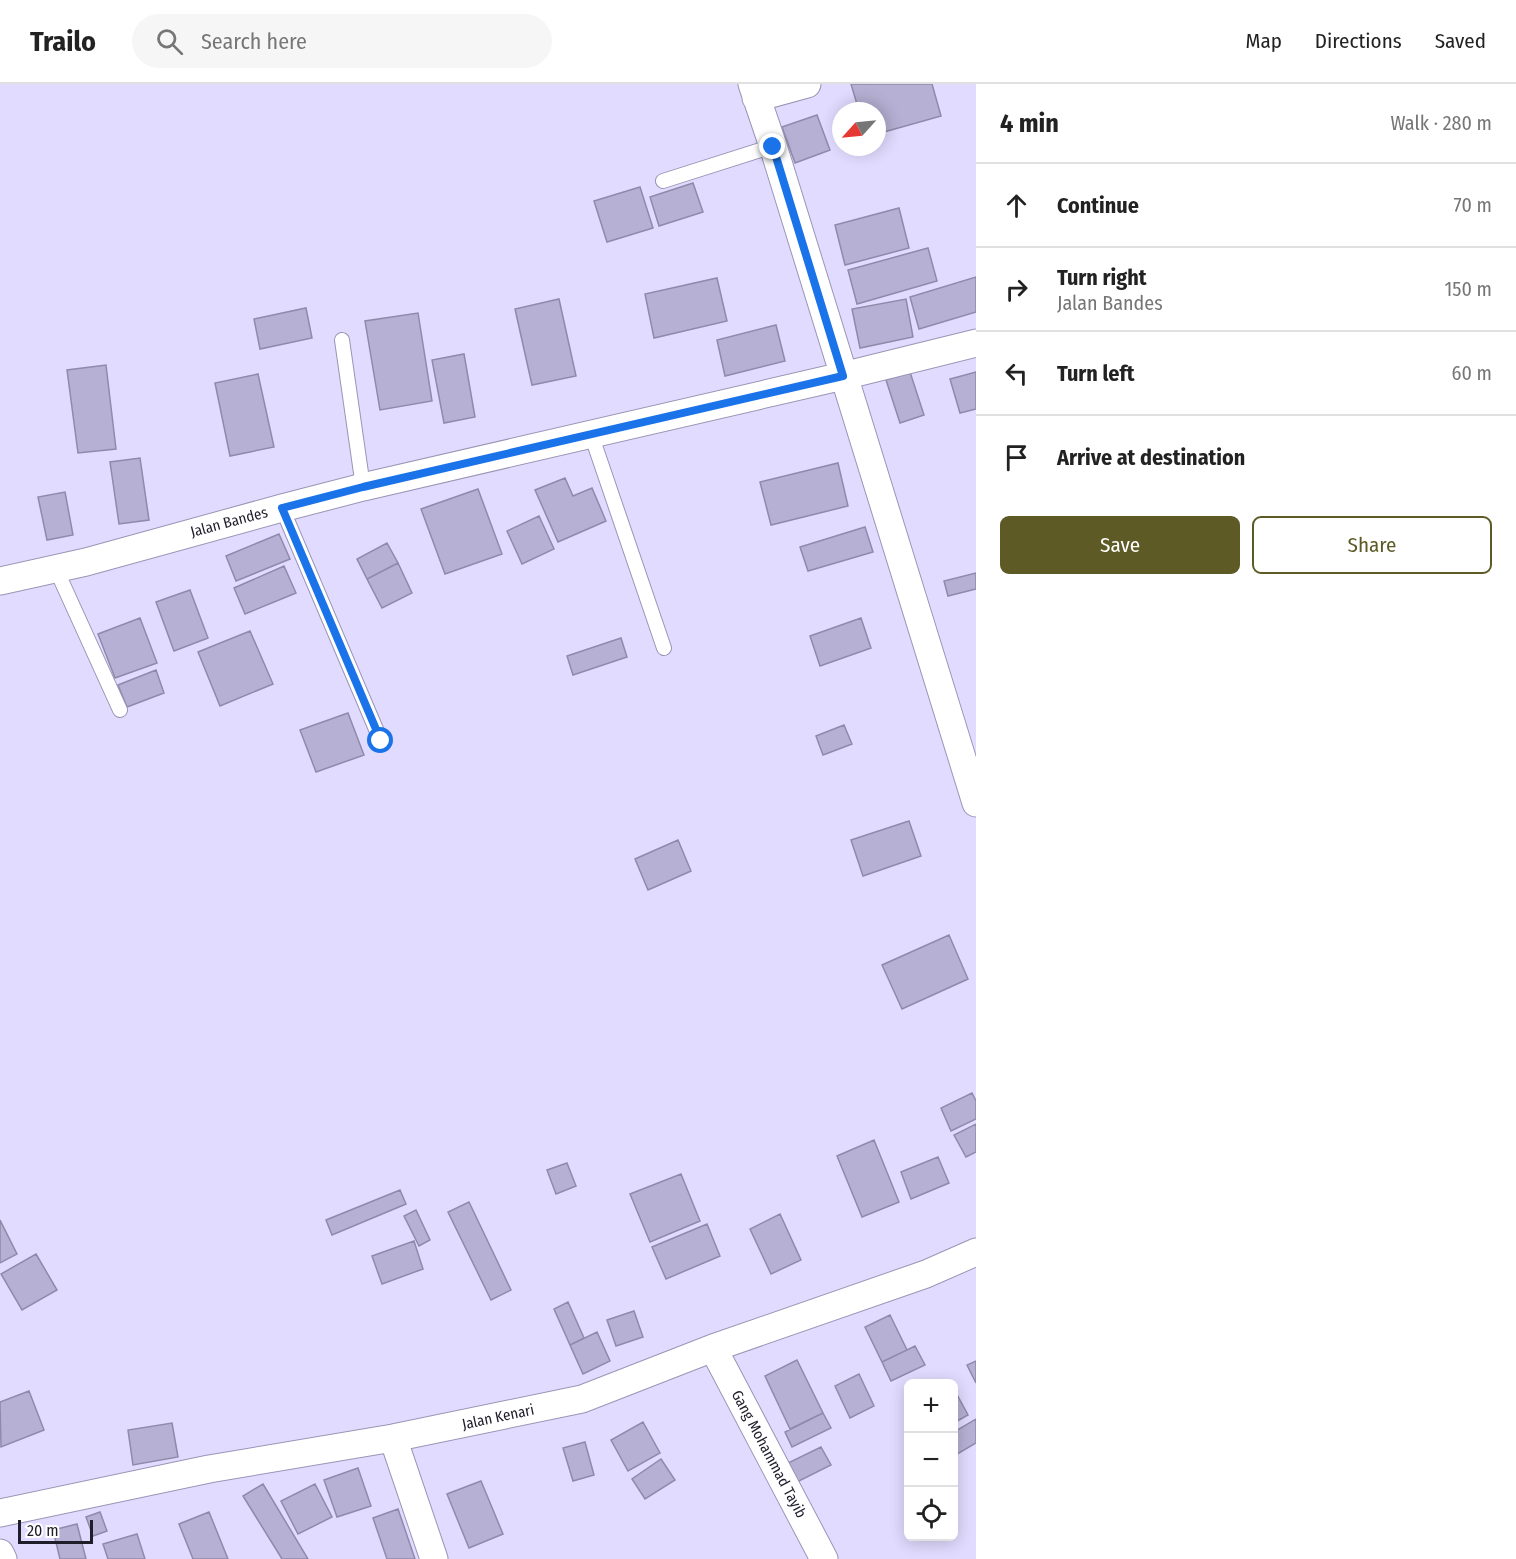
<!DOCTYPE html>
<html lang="en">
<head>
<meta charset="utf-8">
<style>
	:root { --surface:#fff; --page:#f6f6f6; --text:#222; --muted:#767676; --line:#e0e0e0; --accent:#5d5a26 }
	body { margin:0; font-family:"Fira Sans Condensed",sans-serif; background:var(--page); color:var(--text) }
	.controls { position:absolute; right:18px; bottom:18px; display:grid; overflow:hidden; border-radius:9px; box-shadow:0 3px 15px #0003 }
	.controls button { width:54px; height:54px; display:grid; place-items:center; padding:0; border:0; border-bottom:2px solid var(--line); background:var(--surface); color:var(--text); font:30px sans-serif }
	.compass { position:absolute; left:832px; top:18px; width:54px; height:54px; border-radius:50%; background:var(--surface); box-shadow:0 3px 15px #0003; rotate:243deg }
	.scale { position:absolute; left:18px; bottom:15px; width:75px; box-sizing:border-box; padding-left:6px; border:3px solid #1f1d2a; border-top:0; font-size:16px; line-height:21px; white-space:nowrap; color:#1f1d2a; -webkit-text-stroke:4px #fff; paint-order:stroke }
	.stop { position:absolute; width:18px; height:18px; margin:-14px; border:4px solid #1a73e8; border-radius:50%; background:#fff }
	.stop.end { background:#1a73e8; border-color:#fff; box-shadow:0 2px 6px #0008 }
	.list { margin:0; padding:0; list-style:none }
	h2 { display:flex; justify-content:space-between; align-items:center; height:78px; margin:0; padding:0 24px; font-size:26px }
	h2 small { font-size:20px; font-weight:400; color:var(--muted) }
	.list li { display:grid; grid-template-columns:39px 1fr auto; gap:18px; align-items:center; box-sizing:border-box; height:84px; padding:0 24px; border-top:2px solid var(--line) }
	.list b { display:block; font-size:22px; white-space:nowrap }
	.list p { margin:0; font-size:20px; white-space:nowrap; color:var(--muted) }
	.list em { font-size:20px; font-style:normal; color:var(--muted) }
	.actions { display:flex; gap:12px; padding:18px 24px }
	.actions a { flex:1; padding:14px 0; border:2px solid var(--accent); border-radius:9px; text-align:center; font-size:21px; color:var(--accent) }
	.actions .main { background:var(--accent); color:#fff }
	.icon { flex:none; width:33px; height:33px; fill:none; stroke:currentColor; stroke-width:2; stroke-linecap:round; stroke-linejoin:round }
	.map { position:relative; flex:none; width:976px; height:1475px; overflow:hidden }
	header { display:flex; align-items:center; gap:36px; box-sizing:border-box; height:84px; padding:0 30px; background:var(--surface); border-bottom:2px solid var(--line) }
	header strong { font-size:28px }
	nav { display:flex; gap:33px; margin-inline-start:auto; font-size:21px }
	.search { width:420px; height:54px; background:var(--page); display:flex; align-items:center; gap:15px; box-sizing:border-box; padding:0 21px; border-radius:33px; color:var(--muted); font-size:22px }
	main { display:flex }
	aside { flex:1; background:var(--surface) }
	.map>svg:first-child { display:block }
</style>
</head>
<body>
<header>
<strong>Trailo</strong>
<div class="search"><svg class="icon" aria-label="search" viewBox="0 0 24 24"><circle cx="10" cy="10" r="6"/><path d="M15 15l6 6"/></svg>Search here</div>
<nav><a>Map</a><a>Directions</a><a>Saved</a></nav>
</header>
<main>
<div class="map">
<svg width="976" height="1475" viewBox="0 0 976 1475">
	<rect width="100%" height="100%" fill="#e1dcff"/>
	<path fill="#b6b1d4" stroke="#8f8aaa" stroke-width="1.5" d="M851,0H932L941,32L877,50V27H859Z
		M817,31L830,66L795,79L782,43Z
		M693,99L703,128L659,142L650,113Z
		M640,103L653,144L607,158L594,117Z
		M899,124L909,164L845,181L835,141Z
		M928,164L937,197L857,220L848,186Z
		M976,193V228L919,245L910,213Z
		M717,194L727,237L654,254L645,210Z
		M559,215L576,292L532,301L515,225Z
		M906,215L913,253L860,264L852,225Z
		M306,224L312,254L260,265L254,235Z
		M418,229L432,317L380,326L365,237Z
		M776,241L785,277L725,292L717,256Z
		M464,270L475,333L444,339L432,276Z
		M106,281L116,365L78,369L67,286Z
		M910,288L924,331L900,339L886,296Z
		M976,288V325L960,329L950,295Z
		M258,290L274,363L230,372L215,299Z
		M140,374L149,436L119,440L110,378Z
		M838,379L848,422L771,441L760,398Z
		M565,394L573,412L592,404L606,437L558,458L535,406Z
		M478,405L502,470L445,490L421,425Z
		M65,408L73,451L47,456L38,413Z
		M539,432L554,465L522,480L507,447Z
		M865,443L873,468L808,487L800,463Z
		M279,450L290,475L236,497L226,472Z
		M387,459L398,479L367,495L357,475Z
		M398,479L412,509L382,524L367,495Z
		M284,482L296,509L245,530L234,504Z
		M976,489V505L948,512L944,497Z
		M190,506L208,554L174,567L156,518Z
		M140,534L157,579L115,594L98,550Z
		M861,534L871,564L820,582L810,552Z
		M250,547L273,600L220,622L198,568Z
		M621,554L627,573L573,591L567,572Z
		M156,586L164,609L127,623L118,601Z
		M348,629L364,671L316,688L300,646Z
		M844,641L852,660L823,671L816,652Z
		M909,737L921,772L863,792L851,756Z
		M678,756L691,787L648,806L635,775Z
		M949,851L968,895L902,925L882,881Z
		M972,1009L976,1017V1035L951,1047L941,1024Z
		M976,1040V1068L966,1073L954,1051Z
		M874,1056L899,1118L862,1133L837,1072Z
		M938,1073L949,1099L911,1115L901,1088Z
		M567,1079L576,1102L556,1110L547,1086Z
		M681,1090L700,1137L650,1158L630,1110Z
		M400,1106L406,1120L332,1151L326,1136Z
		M469,1118L511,1206L491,1216L448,1128Z
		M416,1126L430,1156L419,1162L404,1132Z
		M780,1130L801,1176L771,1190L750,1145Z
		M0,1136L17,1170L0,1179Z
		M707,1140L720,1172L666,1195L652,1163Z
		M414,1157L423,1185L382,1200L372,1172Z
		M36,1170L57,1206L22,1226L1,1190Z
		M568,1218L584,1254L570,1261L554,1225Z
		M634,1227L643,1253L616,1262L607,1236Z
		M890,1231L907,1266L882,1278L865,1243Z
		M597,1248L610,1277L583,1290L570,1261Z
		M915,1262L925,1281L891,1297L882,1278Z
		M797,1276L823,1329L790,1345L765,1292Z
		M976,1277V1299L967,1281Z
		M859,1290L874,1322L850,1334L835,1302Z
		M954,1305L968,1331L954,1339Z
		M29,1307L44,1346L1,1363L0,1318Z
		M823,1329L831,1344L792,1363L785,1348Z
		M976,1335V1359L954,1372V1348Z
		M643,1338L660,1369L628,1387L611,1356Z
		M172,1339L178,1373L133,1381L128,1346Z
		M585,1358L594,1391L573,1397L563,1364Z
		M821,1363L831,1381L797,1398L788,1379Z
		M661,1375L675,1396L645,1415L632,1395Z
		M358,1384L371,1422L337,1433L324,1396Z
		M481,1397L503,1450L469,1464L447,1410Z
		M263,1400L308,1475H282L243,1412Z
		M315,1400L332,1433L298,1450L281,1417Z
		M398,1425L415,1475H387L373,1434Z
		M100,1428L107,1447L93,1452L86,1433Z
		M209,1428L228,1475H193L179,1440Z
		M77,1440L86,1475H60L53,1446Z
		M137,1450L145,1475H108L103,1460Z"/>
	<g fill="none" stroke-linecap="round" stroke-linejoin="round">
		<g stroke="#9a95b5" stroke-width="16">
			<path id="service" d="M663,97L773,62
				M342,256L363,403
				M591,350L664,564
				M282,424L381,657
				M56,485L120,626"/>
		</g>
		<g stroke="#9a95b5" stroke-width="29">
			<path id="minor" d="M752,0L773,62L976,719
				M756,14L807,0
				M0,497L86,478L282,424L363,403L843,292L976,259
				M713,1264L824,1475
				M393,1354L434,1475
				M0,1429L209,1385L393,1354L582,1315L713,1264L926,1190L976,1168
				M0,1469L3,1475"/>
		</g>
		<use href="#service" stroke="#fff" stroke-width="14"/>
		<use href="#minor" stroke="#fff" stroke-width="27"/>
	</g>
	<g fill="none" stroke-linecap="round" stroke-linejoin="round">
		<path stroke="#1a73e8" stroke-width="8" d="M381,657L282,424L363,403L843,292L773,63"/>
	</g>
	<g text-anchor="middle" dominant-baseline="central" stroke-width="4.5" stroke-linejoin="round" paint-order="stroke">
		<g font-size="15" fill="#1f1d2a" stroke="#fff">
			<text transform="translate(229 438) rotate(-15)">Jalan Bandes</text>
			<text transform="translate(498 1333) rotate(-12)">Jalan Kenari</text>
			<text transform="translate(769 1370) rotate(62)">Gang Mohammad Tayib</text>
		</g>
	</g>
</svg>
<div class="controls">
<button>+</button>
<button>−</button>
<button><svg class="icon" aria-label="locate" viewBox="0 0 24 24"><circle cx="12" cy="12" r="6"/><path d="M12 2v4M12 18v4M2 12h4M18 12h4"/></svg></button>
</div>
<svg class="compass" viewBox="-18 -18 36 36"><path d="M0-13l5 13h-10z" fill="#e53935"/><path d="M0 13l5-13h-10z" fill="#767676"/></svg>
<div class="scale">20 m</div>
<div class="stop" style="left:381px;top:657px"></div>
<div class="stop end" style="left:773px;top:63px"></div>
</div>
<aside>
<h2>4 min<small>Walk · 280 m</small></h2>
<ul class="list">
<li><svg class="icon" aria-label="ahead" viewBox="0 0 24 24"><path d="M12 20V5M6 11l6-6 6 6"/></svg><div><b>Continue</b></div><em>70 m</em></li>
<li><svg class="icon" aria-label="right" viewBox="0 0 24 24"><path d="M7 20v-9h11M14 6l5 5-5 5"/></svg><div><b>Turn right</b><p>Jalan Bandes</p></div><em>150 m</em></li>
<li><svg class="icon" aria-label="left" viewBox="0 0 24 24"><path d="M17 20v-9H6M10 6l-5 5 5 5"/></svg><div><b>Turn left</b></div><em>60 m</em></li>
<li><svg class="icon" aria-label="arrive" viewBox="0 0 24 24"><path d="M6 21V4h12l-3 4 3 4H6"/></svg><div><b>Arrive at destination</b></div></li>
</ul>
<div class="actions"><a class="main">Save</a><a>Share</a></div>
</aside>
</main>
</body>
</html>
